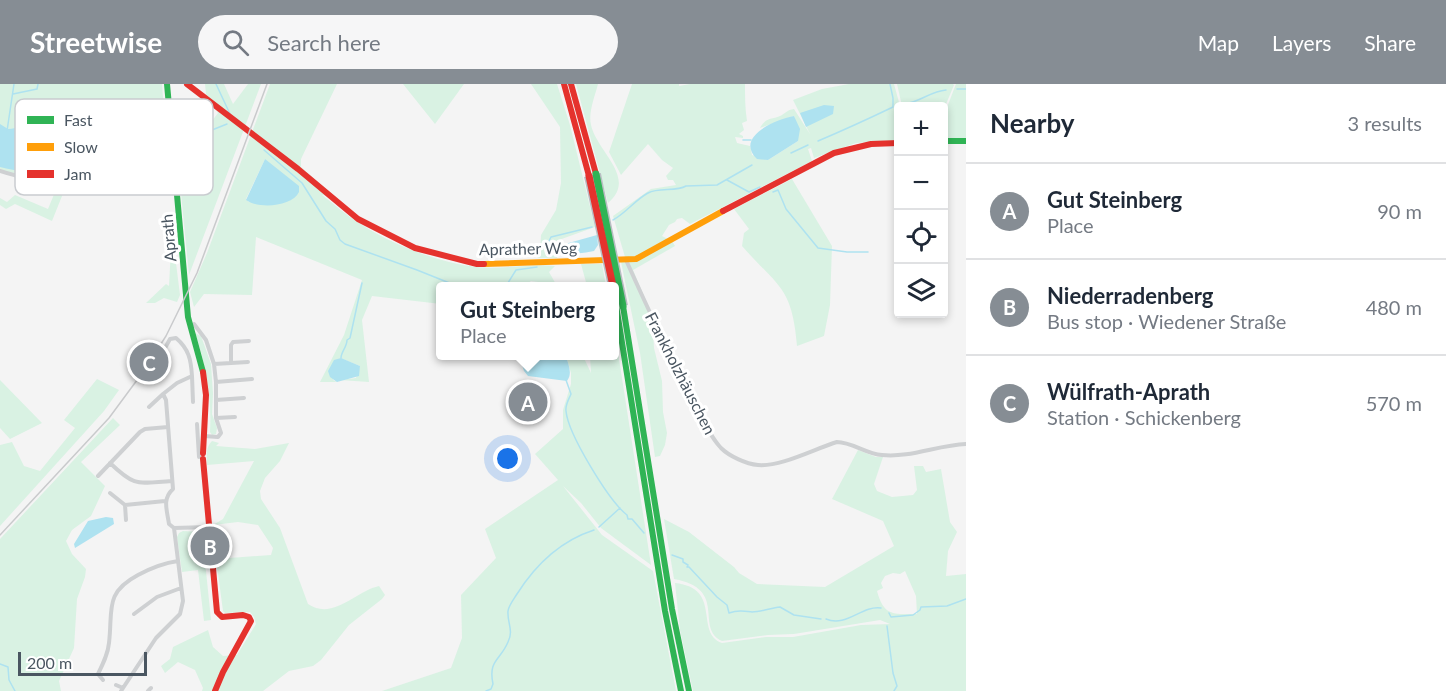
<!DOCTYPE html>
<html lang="en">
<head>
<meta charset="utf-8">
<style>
	:root { --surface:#fff; --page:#f6f6f7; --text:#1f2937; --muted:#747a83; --line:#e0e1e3; --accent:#868d94 }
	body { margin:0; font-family:Lato,sans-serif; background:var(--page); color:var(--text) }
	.controls { position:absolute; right:18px; top:18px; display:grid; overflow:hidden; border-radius:6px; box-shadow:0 3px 9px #0003 }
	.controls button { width:54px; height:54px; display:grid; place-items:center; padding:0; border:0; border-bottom:2px solid var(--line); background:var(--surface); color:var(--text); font:30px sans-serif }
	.scale { position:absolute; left:18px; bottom:15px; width:129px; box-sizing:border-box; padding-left:6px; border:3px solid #4a5661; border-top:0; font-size:16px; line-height:21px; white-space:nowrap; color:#4a5661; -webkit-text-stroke:4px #fff; paint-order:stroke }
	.you { position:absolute; left:508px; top:375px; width:21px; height:21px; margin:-15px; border:4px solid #fff; border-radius:50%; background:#1a73e8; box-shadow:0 0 0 9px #1a73e833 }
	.badge { display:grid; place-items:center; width:39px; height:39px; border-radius:50%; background:var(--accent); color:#fff; font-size:20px; font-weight:700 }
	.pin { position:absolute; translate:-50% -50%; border:3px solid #fff; box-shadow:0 2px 6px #0006 }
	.popup { position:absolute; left:436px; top:198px; width:183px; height:78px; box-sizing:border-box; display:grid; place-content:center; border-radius:6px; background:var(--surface); filter:drop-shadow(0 2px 4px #0005); font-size:20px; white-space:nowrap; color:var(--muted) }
	.popup b { font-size:22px; color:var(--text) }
	.popup::after { content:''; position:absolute; left:50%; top:100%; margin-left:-12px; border:12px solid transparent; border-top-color:var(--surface) }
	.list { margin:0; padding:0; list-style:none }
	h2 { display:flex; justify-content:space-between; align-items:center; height:78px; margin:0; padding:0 24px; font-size:26px }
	h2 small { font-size:20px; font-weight:400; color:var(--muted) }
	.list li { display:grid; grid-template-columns:39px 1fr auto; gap:18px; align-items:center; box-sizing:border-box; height:96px; padding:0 24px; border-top:2px solid var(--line) }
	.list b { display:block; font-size:22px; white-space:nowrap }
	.list p { margin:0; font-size:20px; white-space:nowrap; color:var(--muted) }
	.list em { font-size:20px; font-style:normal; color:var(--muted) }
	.icon { flex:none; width:33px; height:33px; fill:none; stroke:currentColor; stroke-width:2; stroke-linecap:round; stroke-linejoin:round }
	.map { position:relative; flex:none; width:966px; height:607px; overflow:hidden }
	header { display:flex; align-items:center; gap:36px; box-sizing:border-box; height:84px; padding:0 30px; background:var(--accent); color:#fff }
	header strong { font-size:28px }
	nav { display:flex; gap:33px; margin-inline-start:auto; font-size:21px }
	.search { width:420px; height:54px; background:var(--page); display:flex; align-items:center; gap:15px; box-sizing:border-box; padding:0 21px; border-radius:33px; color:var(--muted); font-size:22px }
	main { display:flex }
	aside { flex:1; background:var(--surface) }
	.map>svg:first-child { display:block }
</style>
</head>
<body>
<header>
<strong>Streetwise</strong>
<div class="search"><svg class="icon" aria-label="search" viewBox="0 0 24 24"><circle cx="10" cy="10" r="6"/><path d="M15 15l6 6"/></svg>Search here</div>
<nav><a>Map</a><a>Layers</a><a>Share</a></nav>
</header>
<main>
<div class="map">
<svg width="966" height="607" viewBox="0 0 966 607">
	<rect width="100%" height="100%" fill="#f4f4f4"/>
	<path fill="#d9f2e3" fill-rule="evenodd" d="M0,0H162L164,25L167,26V54L66,68L33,92L0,87Z
		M205,0H224L233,20L248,0H261L189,191L181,109L184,108L175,33L205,46L218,29L206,10Z
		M270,0H337L301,75V83L335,113L322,111C334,120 346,131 359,139C393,161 436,178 476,183C502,186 529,179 555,182L549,188L557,202H542L538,198L531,197L524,202H441V220L372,212L362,236L369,298L340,296L356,294L360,282L340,274L333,296L337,298H320L344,251L362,196L256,153L252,211L204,210L194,223L190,208L207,169ZM265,75L275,120L249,118L246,115Z
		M403,0H464L435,40Z
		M531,0H557L570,41L595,143L556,157L557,174H537L540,172L541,151L556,126L561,99L560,43Z
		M576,0H598C595,12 588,29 591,41C597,68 638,94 608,119Z
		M632,0H679V2L690,0H745C745,12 745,25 747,37L742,39L744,46L739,50L743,52V54L735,53L737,59L750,62L752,71L768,76L798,57L794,32L760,44C767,32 772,36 780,32C786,29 787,26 794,25L810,50L793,16L822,5L849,0H894L900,22L898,56L856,59L814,74L811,64L808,65L812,77L690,140L682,134L677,135L675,138L669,141L662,152L672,157L675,162L633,186L652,231L654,264L662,297L663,328L667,349L665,361L660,372L655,373L640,269L621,178L625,173L613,132L651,105L676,101L673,96H668L666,92L673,84L662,76L648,60L621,91L609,68Z
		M897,0H953L954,1L944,25V22H902Z
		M956,0H966V54L944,55V31Z
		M69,74L76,77L52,137L15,120L6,125L0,121V114L7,118L15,111L48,125Z
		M792,95L832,162L830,221L824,252L797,262C792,202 778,203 742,162L744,149L749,145L734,125Z
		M174,163L180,211L177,218L164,214L155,219H146L166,200L169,202L171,164Z
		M581,180H602L606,202H587Z
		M195,249L201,252L211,280L213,310L212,330L217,344L216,350L212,351L210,348C212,313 206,282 195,249Z
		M615,249L651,481L601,444L581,419L563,402L602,451L653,487L676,607H382L451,584L462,554L461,511L496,474L485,445L558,396L535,370L563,345V326L571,300V289L566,272H583L591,289L590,272H615Z
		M97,295L119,306L104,327L0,442V361L12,358L24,382L40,387L75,344L64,336Z
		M0,296L42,339L10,355L0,344Z
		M113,334L120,341L81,378L105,402L91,432L72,446L66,457L72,470L86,485L85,493L77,515L74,564L59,597L61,607H0V455Z
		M212,357L219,359L216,362L255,365L289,359L280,377L265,394L260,407L261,415L280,444L308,520C333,537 356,507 379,502L385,511L382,515L349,541L321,576L313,582L289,587L263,607H202L203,604L195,586L178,578L165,589L161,582L170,575L173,563L208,546L213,563L223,572L237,571L256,540L254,533L250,528L225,529L223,527L216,475L271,471L273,464L258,441L238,438L213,441L223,435L254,377L207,381C207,373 205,364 212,357Z
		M858,366L876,373H883L874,400L877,407L892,413L913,411L917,406L914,382H923L926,388L941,385L950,438L957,448L948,467L946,492L966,490V607H693L680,546L675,499C723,504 694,549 722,559L766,553H793L861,541L890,540L880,536L794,550L768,551L722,557C694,544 729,505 674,495L664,435L689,448L734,483L739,489L757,500L825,503L894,462L883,437L832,415ZM905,487L916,512L917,530C894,530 884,533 877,507L883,504L881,499L885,492L893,489L900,490Z
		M183,447L202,448L211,536L204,537L198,486L182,488L177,453L179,449Z"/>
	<path fill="#aee2f0" d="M824,21L834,22L833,30L806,43L800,29Z
		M75,26L81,27C82,37 79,50 66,47L64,44L65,33Z
		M794,32L800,45L798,57L768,76L757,75C734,53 776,35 794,32Z
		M0,40L8,45C14,45 22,41 28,44C44,50 44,70 40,84C28,90 13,86 0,83Z
		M160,66L163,68L162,76L138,78L135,76V72L139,69Z
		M265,75L299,102V108C292,123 258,125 246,116Z
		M597,151L598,161L594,167C583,169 570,172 562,163L565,160Z
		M519,272H566C568,280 573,289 567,297L528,292L524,287Z
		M341,274L360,282L359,292L337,298L330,293L328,287L334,276Z
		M106,433L113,434L114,440L75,464L74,460L88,437Z"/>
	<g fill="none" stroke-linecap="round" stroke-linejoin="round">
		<path stroke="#aee2f0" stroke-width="1.5" d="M216,0L230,30
			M957,5H966
			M13,10L37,5L38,0
			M905,20C920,18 931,7 946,6
			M31,46C38,36 40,32 52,35L58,33L62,27L69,28C79,19 99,17 114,20C119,21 122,25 127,26C135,30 142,26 145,37C162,43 178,33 194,44C197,47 201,52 204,55L212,46L227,40
			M7,47L14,0
			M743,56H751
			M818,57C844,46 868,35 893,23V14L890,0
			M264,66L302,99L326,137L335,145L340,156L345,160L417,186L457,202
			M791,69L808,61
			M727,96L749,108L760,103
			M773,108L778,106L786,125L818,164L847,168H868
			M613,136C626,129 635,116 648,109C659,103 676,108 686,102L717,101L752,81
			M547,172L548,166L553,164L549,157L551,153L592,143
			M506,202L516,186L537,183
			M341,274C341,268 347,263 347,256L350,254L362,199
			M566,296L571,310C569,315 565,321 566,327C568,350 609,417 627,431L628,435H632L644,449
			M599,443L620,424
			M672,471L683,475V478L688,481L687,483H689L717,513L727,521L729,529C738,526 744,527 752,528C761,528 771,524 780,523L794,531L821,535
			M889,529L891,533L913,531L920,526L921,523L947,522L966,515
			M826,535C846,544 862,521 881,524
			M887,542L893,589L897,602L894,607
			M0,580L8,583L9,596L15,607
			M486,607L491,605L493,600C488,576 500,577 508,558C514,546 507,539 508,527C509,521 514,515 517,510C536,480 560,457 594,446"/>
		<path stroke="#ced0d2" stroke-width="4" d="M0,87C15,92 35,98 49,86C60,77 64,68 79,65C110,60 142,59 173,55
			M626,176C647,223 669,270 693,316C701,332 709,351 721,364C729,372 746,380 758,381C781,383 814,365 837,358C852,358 866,370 882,371C910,374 938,361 966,360
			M194,240L206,256L214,280L216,298V334L221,349L218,353L204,352
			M165,264L170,255L176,254C189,265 191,276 192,292L177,299L163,310L166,316L173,405C162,415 167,426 169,440L174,444
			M231,279L248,278
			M214,280L231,279V261L233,258L249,257
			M192,292L193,318
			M216,298L252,295
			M216,316L244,314
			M149,323L163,310
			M216,334L235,333
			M197,340L199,373
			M110,379C136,404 138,399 172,397
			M98,392L140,348L145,345L168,343
			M110,409L125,421
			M126,436L125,421L165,417
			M174,444L208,443
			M134,530L157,513L181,504
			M103,596L98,590C103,580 108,570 109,559C113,526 104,509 138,491C151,484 164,479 178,477
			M116,601L123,604
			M121,607L156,554L180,530L183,517L174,444
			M148,607L151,604"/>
		<path stroke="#30b455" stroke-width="6" d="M167,0L188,233L203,288
			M944,57H966
			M615,215L665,527L681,607
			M623,222L672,525L689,607"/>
		<path stroke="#ff9f0a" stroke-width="6" d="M484,180L636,175L723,127"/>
		<path stroke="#e5322d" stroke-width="6" d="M187,0L298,85L358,135L415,164L477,180H484
			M564,0L589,92
			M571,0L596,90
			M723,127L834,69L871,60L898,59
			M203,288L206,311L203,369
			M203,375L217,528L222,533L243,531L249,533L251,537L223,588L215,607"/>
		<path stroke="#c9cacc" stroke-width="1.5" d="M0,451L109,334L143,288L166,252L197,189L267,0"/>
		<g stroke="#b9bec3" stroke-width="10" stroke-linecap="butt">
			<path id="fast-bridge" d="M596,90L623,222"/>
		</g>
		<g stroke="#b9bec3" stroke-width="10" stroke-linecap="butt">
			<path id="jam-bridge" d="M589,92L613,202"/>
		</g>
		<use href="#fast-bridge" stroke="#30b455" stroke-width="7"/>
		<use href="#jam-bridge" stroke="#e5322d" stroke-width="7"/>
	</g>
	<g text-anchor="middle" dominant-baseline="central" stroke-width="6" stroke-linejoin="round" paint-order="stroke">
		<g font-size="16" fill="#4a5661" stroke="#fff">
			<text transform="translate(168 154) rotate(-95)">Aprath</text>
			<text transform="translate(528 164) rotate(-1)">Aprather Weg</text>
			<text transform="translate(681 289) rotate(63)">Frankholzhäuschen</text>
		</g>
	</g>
	<rect x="15" y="15" width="198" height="96" rx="9" fill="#fff" stroke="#c9ccd0" stroke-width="1.5"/>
	<rect x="27" y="32" width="27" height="8" fill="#30b455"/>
	<rect x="27" y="59" width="27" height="8" fill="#ff9f0a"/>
	<rect x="27" y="86" width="27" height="8" fill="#e5322d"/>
	<g font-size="16" fill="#4a5661">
		<text x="64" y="42">Fast</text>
		<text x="64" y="69">Slow</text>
		<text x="64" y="96">Jam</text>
	</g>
</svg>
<div class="controls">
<button>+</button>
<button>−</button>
<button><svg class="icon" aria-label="locate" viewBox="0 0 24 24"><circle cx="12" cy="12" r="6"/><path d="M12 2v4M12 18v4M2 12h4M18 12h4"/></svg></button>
<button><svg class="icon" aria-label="layers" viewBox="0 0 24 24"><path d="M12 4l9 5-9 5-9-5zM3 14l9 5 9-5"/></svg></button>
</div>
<div class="scale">200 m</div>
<div class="you"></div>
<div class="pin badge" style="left:528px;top:318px">A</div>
<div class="popup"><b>Gut Steinberg</b>Place</div>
<div class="pin badge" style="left:210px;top:462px">B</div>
<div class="pin badge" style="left:149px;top:278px">C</div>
</div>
<aside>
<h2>Nearby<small>3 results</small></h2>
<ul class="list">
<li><span class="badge">A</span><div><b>Gut Steinberg</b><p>Place</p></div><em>90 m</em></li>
<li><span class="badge">B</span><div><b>Niederradenberg</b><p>Bus stop · Wiedener Straße</p></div><em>480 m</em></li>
<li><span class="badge">C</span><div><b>Wülfrath-Aprath</b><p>Station · Schickenberg</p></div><em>570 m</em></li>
</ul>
</aside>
</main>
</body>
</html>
